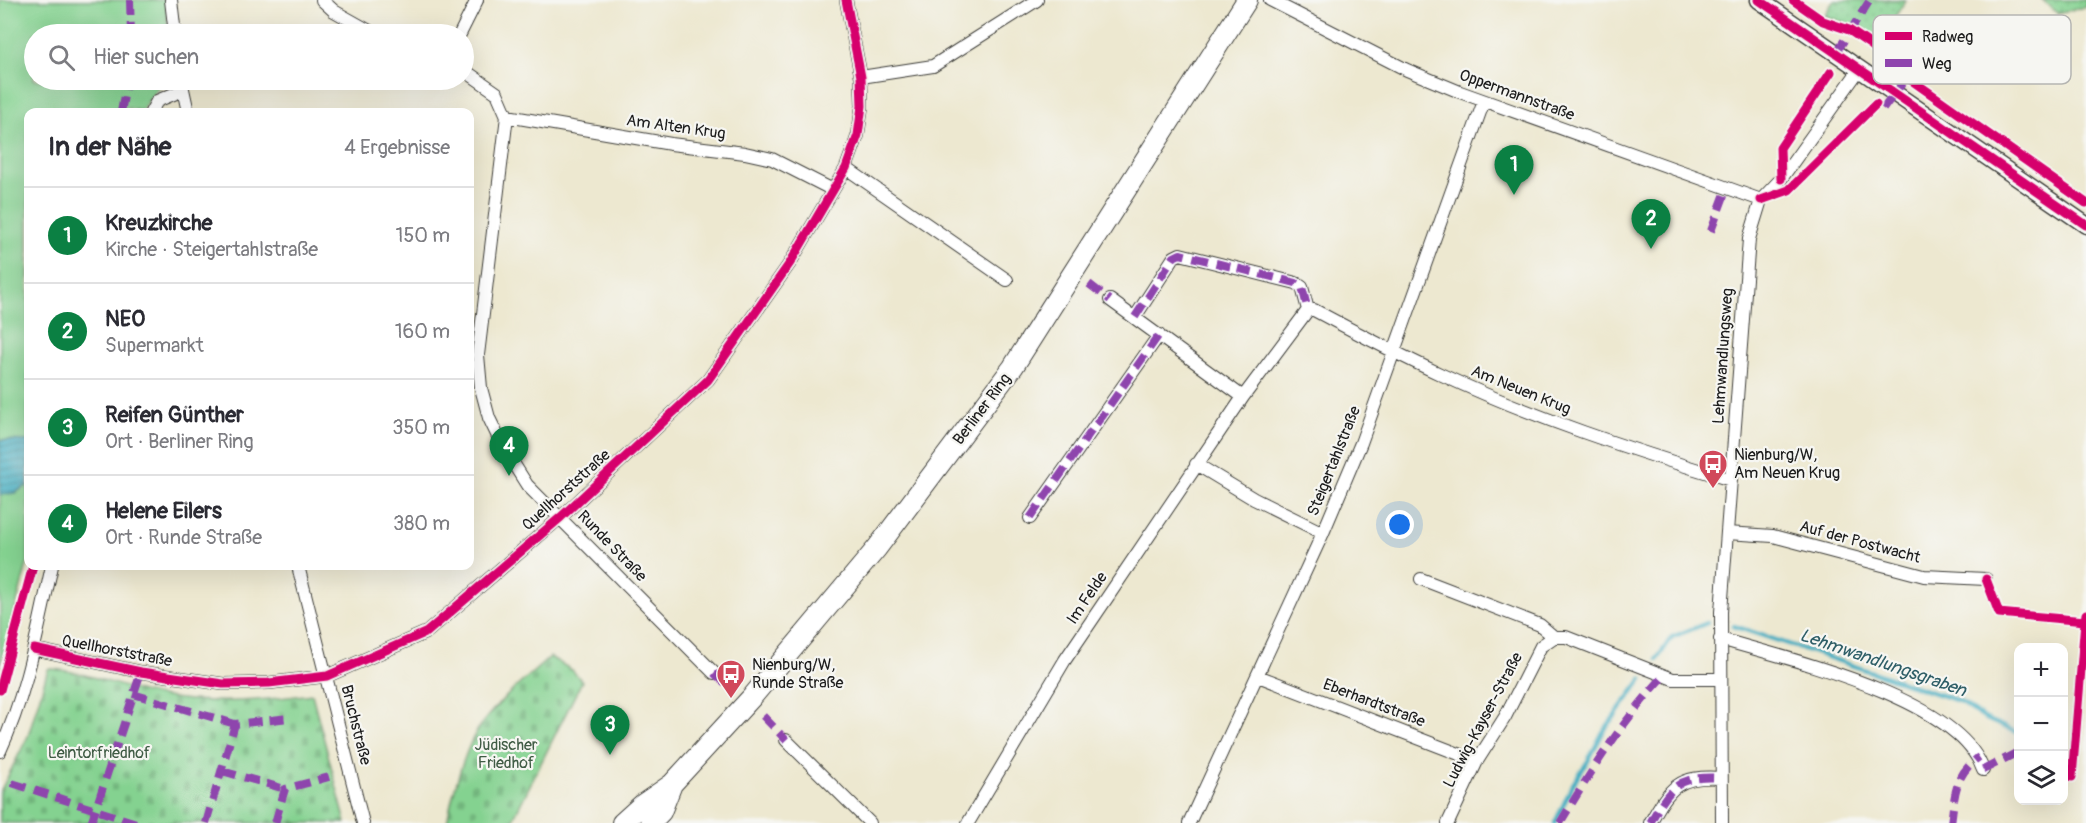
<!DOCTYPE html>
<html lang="de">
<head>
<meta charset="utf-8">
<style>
	:root { --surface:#fff; --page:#f7f7f7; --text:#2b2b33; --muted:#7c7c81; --line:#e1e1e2; --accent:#0b8043 }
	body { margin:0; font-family:Pangolin,sans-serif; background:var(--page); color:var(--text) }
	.controls { position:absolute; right:18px; bottom:18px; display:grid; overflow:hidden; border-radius:12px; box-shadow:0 6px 24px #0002 }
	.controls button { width:54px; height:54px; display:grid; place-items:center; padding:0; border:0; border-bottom:2px solid var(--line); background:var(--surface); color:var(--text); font:30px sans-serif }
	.you { position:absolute; left:1400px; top:525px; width:21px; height:21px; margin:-15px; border:4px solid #fff; border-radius:50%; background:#1a73e8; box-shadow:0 0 0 9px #1a73e833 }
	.badge { display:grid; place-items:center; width:39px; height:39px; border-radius:50%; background:var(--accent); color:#fff; font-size:20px; font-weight:700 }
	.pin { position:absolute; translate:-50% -50px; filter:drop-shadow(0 2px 3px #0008) }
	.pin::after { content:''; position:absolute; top:32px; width:21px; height:18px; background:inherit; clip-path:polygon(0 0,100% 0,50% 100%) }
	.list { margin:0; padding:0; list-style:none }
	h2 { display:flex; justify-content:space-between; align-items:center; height:78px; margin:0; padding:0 24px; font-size:26px }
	h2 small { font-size:20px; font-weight:400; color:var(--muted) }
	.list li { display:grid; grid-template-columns:39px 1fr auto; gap:18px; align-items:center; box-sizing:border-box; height:96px; padding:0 24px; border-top:2px solid var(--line) }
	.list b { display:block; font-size:22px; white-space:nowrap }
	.list p { margin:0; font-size:20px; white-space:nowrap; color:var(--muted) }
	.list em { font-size:20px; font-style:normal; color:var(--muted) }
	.icon { flex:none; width:33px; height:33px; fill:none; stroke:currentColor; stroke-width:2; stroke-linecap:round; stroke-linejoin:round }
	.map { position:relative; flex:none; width:2086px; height:823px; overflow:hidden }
	.search { position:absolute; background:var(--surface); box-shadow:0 6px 24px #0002; left:24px; top:24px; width:450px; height:66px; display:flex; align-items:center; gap:15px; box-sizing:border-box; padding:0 21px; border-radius:33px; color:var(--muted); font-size:22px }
	.panel { position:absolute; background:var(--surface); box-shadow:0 6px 24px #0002; left:24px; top:108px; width:450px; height:462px; border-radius:12px }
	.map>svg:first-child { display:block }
</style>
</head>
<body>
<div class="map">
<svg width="2086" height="823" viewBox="0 0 2086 823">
	<defs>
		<pattern id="cemetery-stones" width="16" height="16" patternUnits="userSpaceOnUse" patternTransform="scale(1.5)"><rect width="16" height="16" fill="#84d290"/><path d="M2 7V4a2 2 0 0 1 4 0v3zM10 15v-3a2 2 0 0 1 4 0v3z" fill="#71b47c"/></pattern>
		<pattern id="park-dots" width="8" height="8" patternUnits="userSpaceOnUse" patternTransform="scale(1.5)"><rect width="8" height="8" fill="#84d290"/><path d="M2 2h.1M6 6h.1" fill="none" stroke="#71b47c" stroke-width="1.8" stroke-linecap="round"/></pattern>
		<pattern id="water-rules" width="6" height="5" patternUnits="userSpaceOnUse" patternTransform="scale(1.5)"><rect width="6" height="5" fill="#43aec2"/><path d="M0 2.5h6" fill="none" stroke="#378d9d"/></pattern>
	</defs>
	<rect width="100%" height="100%" fill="#f6f6f2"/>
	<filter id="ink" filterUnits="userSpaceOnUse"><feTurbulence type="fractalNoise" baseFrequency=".0167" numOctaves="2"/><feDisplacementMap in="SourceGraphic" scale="12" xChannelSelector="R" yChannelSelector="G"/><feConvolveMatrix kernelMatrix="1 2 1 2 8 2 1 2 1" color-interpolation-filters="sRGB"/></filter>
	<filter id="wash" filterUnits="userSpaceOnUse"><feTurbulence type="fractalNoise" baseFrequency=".008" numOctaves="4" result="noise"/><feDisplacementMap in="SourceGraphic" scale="24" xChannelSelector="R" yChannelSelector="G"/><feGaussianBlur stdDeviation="1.35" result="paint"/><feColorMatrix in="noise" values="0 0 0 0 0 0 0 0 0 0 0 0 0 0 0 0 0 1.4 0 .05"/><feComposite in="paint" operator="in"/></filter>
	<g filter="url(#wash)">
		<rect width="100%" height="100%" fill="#ede8d0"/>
		<path fill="#84d290" stroke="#507756" stroke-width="1.5" d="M0,0H165L169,34H34V80H164L141,111L120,107L119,112H28V561L0,667Z"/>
		<path fill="url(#cemetery-stones)" stroke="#507756" stroke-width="1.5" d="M550,657L572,670L582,681L511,823H447C451,799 463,756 475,734C493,704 524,681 550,657Z
			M48,669C81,669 126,690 160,696C211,705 262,701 312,694L346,823H0V792L28,736Z"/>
		<path fill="url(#park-dots)" stroke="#507756" stroke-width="1.5" d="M1834,0H1906L1876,45L1843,22L1824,16Z
			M2042,0H2086V7L2057,13Z"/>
		<path fill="url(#water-rules)" stroke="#30656f" stroke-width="1.5" d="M0,440L28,441V485L15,493L0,495Z"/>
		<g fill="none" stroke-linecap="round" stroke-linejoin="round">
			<path stroke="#43aec2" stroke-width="4.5" d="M1734,626L1959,701L1984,718L2018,733
				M1657,659L1672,637L1707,623
				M1555,823L1573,784L1588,761L1603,732L1642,679"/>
		</g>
	</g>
	<g filter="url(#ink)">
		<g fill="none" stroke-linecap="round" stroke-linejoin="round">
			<g stroke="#3b3b37" stroke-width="14">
				<path id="minor" d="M171,0L175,34
					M322,0L334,11L375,34
					M1270,0L1407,70L1460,92L1761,200
					M460,34L477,0
					M464,70L497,93L507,116L478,355L481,388L489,418L503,447L527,485L714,673
					M861,77L933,66L1037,0
					M181,80L188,112
					M151,112L157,101L183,90
					M507,116L671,144L745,153L772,159L833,190
					M846,168L1007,280
					M1110,300L1243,397
					M1308,310H1314C1355,332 1397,354 1440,374C1534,418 1632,450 1731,480
					M1135,317L1174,257L1180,254L1296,283L1302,287L1308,310
					M1196,464L1254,499L1323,533
					M1030,518L1159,335
					M1727,533L1773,536L1924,576L1986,579
					M298,566L363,823
					M1421,579L1540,625L1554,637
					M1720,639C1788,659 1959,698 1983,770
					M34,649L141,672L223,684L269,683L327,676L427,632L561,517L708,380L790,263L846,168L858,135L862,106L861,77L846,0
					M1258,676L1477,761
					M786,740L870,823
					M0,751C27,693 38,628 52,566
					M968,823L1065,660L1243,397L1308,310
					M1189,823L1323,533L1361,443L1484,101
					M1448,823L1477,761L1505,717L1541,646L1554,637H1566L1673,679H1720
					M1650,823C1670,787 1678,775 1721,778
					M1722,823L1721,612L1749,239L1761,200L1781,179L1859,70"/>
			</g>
			<g stroke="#3b3b37" stroke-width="19">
				<path id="tertiary" d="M1759,0L2086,225"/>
			</g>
			<g stroke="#3b3b37" stroke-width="22">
				<path id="primary" d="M622,823L643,804L672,784L752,697L877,548L1013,367L1247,0
					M650,823L661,812L672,784"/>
			</g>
			<use href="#minor" stroke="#fff" stroke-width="12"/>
			<use href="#tertiary" stroke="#fff" stroke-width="16"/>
			<use href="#primary" stroke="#fff" stroke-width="20"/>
			<path stroke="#8e44ad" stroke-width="8" stroke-dasharray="15 8" stroke-linecap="butt" d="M130,0L131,34
				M1836,53L1870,0
				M1883,109L1907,77
				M121,112L127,80
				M1711,231L1727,188
				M1089,284L1110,300
				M1135,317L1174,257L1180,254L1296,283L1302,287L1308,310
				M1030,518L1159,335
				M714,673L734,691
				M133,694L235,724
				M763,716L786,740
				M1983,770L2018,752
				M222,771L285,789
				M12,783L136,823
				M91,823L141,672
				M206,823L235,724L290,718
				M275,823L285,789L329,777
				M1560,823C1591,771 1623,720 1664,676
				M1650,823C1670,787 1678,775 1721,778
				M1951,823C1955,795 1954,775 1979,757"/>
			<g stroke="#f6f6f2" stroke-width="13">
				<path id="cycleway" d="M1759,0L2086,225
					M1793,0L1823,21L1849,30L1871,45L1907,77L2086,203
					M1781,179L1780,148L1831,72
					M1761,200L1789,190L1876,104
					M1986,579L1999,613L2085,621L2086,614
					M34,649L141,672L223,684L269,683L327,676L427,632L561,517L708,380L790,263L846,168L858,135L862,106L861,77L846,0
					M0,690L33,566
					M2072,777L2085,621"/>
			</g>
			<use href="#cycleway" stroke="#d6006c" stroke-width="9"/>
		</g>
	</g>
	<defs>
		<g id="bus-pin" transform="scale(1.5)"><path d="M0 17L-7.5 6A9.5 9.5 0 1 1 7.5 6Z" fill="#d1495b" stroke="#f6f6f2"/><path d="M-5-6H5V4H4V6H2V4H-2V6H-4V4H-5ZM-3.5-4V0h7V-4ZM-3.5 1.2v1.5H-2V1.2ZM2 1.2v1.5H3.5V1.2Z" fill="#fff"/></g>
	</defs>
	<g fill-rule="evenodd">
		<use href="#bus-pin" x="1713" y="464"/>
		<use href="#bus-pin" x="731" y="674"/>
	</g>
	<g text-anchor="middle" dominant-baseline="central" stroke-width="4.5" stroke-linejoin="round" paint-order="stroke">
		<g font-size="16" fill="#1c1c1c" stroke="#f6f6f2">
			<text transform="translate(1517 95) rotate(20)">Oppermannstraße</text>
			<text transform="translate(676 127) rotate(8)">Am Alten Krug</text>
			<text transform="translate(1723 356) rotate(-86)">Lehmwandlungsweg</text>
			<text transform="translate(1521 390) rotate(22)">Am Neuen Krug</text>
			<text transform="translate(982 409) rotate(-53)">Berliner Ring</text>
			<text transform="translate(1334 461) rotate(-68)">Steigertahlstraße</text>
			<text transform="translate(566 490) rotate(-42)">Quellhorststraße</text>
			<text transform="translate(1860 542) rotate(15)">Auf der Postwacht</text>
			<text transform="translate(612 546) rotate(46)">Runde Straße</text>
			<text transform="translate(1087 598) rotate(-56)">Im Felde</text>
			<text transform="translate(117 651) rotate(11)">Quellhorststraße</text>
			<text transform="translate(1374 703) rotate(21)">Eberhardtstraße</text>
			<text transform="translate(1483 720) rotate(-62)">Ludwig-Kayser-Straße</text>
			<text transform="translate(356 725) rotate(76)">Bruchstraße</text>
		</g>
		<g font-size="16" fill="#1c1c1c" stroke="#f6f6f2" text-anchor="start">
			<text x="1734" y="455">Nienburg/W,<tspan x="1734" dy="18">Am Neuen Krug</tspan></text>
			<text x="752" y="665">Nienburg/W,<tspan x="752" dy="18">Runde Straße</tspan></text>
		</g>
		<g font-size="16" fill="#405c45" stroke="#f6f6f2">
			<text x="506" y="745">Jüdischer<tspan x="506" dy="18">Friedhof</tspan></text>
			<text x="99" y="753">Leintorfriedhof</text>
		</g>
		<g font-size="18" font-style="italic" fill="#2e5e67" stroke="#f6f6f2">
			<text transform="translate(1883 663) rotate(19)">Lehmwandlungsgraben</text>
		</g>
	</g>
	<rect x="1873" y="15" width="198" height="69" rx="9" fill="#f6f6f2" stroke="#b5b5b2" stroke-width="1.5"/>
	<rect x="1885" y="32" width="27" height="8" fill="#d6006c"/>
	<rect x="1885" y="59" width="27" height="8" fill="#8e44ad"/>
	<g font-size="16" fill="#1c1c1c">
		<text x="1922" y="42">Radweg</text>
		<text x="1922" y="69">Weg</text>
	</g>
</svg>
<div class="controls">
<button>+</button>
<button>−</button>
<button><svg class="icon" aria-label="layers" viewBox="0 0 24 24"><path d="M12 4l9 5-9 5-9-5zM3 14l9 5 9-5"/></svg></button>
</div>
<div class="you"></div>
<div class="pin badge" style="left:1514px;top:195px">1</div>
<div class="pin badge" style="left:1651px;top:249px">2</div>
<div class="pin badge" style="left:610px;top:755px">3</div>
<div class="pin badge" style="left:509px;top:476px">4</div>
<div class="search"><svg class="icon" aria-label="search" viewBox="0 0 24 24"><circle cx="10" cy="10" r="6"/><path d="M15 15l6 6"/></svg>Hier suchen</div>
<section class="panel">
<h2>In der Nähe<small>4 Ergebnisse</small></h2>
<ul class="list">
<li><span class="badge">1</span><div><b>Kreuzkirche</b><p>Kirche · Steigertahlstraße</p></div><em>150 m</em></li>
<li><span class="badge">2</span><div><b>NEO</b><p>Supermarkt</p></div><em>160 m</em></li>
<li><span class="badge">3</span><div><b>Reifen Günther</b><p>Ort · Berliner Ring</p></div><em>350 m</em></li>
<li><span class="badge">4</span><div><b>Helene Eilers</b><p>Ort · Runde Straße</p></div><em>380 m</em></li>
</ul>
</section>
</div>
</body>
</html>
